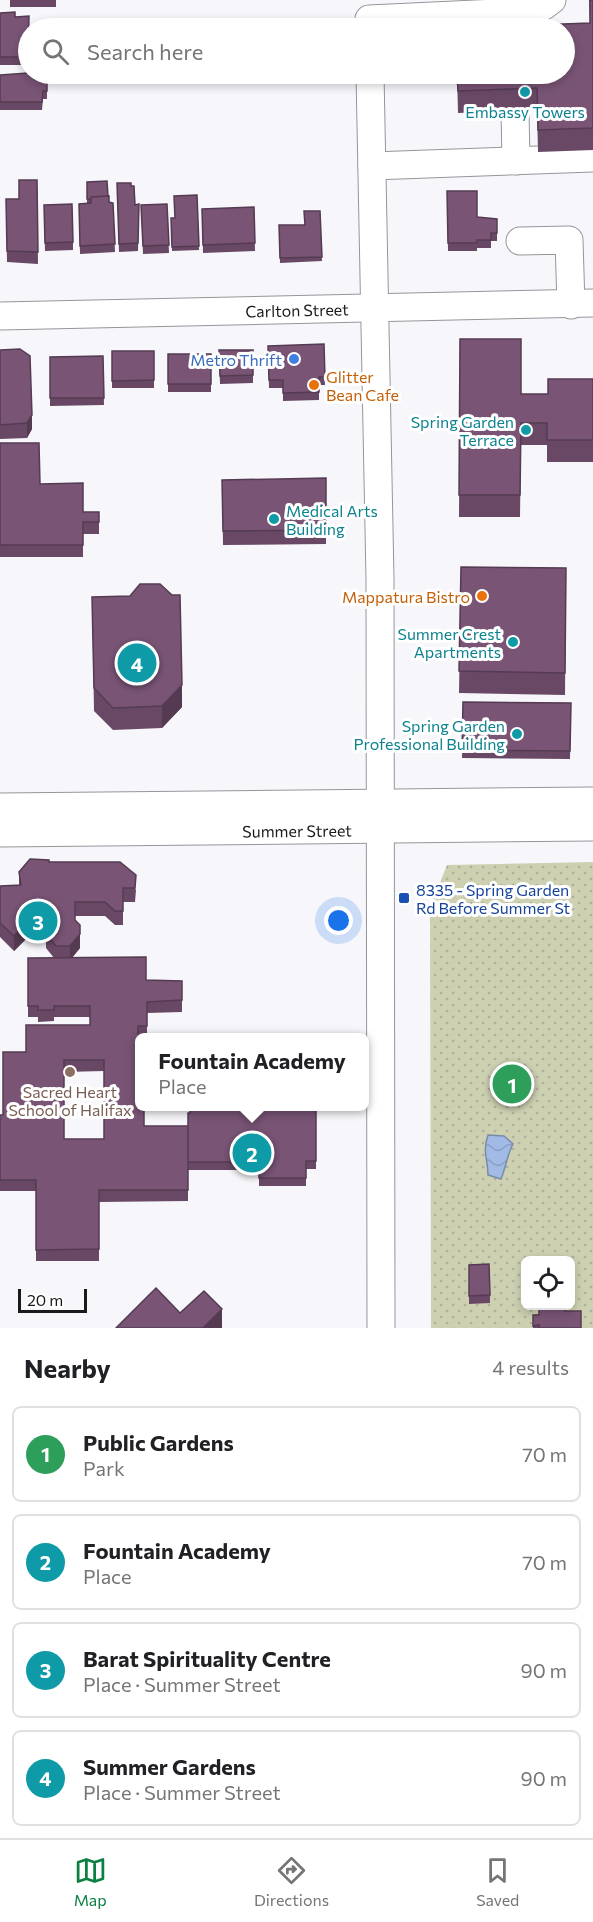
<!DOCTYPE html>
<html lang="en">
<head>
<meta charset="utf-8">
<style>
	:root { --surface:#fff; --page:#f6f6f6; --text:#202124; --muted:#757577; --line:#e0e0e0; --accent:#0b8043 }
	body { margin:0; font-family:Commissioner,sans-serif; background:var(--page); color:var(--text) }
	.controls { position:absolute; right:18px; bottom:18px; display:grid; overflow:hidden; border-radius:9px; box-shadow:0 3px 9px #0003 }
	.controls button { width:54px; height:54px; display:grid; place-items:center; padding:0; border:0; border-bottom:2px solid var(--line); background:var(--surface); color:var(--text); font:30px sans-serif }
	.scale { position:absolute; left:18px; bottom:15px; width:69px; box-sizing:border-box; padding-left:6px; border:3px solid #1a1a1b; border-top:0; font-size:16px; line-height:21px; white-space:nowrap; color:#1a1a1b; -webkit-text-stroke:4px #fff; paint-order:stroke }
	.you { position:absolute; left:339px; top:921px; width:21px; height:21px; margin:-15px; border:4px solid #fff; border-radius:50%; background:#1a73e8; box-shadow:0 0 0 9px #1a73e833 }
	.badge { display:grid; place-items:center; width:39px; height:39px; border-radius:50%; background:var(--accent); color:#fff; font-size:20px; font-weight:700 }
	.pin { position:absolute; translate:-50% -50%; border:3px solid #fff; box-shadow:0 2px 6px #0006 }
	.popup { position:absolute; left:135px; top:1033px; width:234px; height:78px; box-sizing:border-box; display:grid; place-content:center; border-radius:9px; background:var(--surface); filter:drop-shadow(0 2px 4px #0005); font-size:20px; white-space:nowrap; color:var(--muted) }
	.popup b { font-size:22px; color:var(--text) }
	.popup::after { content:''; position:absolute; left:50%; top:100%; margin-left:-12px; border:12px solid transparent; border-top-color:var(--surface) }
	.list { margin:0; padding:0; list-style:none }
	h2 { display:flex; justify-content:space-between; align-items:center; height:78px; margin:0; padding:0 24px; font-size:26px }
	h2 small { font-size:20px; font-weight:400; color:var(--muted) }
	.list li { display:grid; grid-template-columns:39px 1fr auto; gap:18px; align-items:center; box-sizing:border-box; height:96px; margin:0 12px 12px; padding:0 12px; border:2px solid var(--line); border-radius:9px }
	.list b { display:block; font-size:22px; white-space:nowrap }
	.list p { margin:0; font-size:20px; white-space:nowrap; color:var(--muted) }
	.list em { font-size:20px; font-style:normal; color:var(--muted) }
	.icon { flex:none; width:33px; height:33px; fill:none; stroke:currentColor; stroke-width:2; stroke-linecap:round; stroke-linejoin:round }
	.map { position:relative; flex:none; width:593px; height:1328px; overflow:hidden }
	.search { position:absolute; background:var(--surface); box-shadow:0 3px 9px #0003; left:18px; right:18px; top:18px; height:66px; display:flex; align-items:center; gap:15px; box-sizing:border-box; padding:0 21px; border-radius:33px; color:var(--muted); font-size:22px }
	.sheet { height:510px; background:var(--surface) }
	nav { display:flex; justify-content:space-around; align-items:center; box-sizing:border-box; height:84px; border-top:2px solid var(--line); background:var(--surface); font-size:16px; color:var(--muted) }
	nav a { display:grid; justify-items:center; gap:3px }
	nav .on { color:var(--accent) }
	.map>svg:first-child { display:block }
</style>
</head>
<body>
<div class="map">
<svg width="593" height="1328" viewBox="0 0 593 1328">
	<defs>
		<pattern id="park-dots" width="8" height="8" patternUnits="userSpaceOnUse" patternTransform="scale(1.5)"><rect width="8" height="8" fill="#cdd0b1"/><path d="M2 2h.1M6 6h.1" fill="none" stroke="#afb298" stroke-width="1.8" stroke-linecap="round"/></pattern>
		<pattern id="water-waves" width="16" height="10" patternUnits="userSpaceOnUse" patternTransform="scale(1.5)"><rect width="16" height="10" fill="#a1bbe6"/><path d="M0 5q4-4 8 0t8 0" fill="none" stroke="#8aa0c5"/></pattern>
	</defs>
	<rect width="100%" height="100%" fill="#f7f7fb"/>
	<path fill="url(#park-dots)" fill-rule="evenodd" d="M593,862V1328H431L430,908L447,865ZM526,1260H570V1306H526Z"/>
	<path fill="url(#water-waves)" stroke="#788ba9" stroke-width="1.5" d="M488,1135L504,1136L513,1144C507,1155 506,1167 501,1179L488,1175C488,1158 482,1153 488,1135Z"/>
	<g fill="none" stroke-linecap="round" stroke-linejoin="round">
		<g stroke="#95969a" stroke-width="29">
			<g id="minor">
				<path d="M369,19L518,12"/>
				<path d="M518,28V12L544,6L552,0"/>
				<path d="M370,74L380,579L381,1328"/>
				<path d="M515,111L516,161"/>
				<path d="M372,166L593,158"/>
				<path d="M520,241L569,240L571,305"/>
				<path id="s1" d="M0,316L593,303"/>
				<path d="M0,807L593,801"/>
				<path id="s2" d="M0,833L593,827"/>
			</g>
		</g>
		<use href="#minor" stroke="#fff" stroke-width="27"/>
	</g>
	<path fill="#684865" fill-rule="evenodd" d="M10,0H56V7H10Z
		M589,0H593V150L538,152L537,110L458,113L457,74H564L590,23Z
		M0,13L15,17L29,16L28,65H0Z
		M47,74V99H43L42,110H0V75Z
		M37,180L38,264L7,262L6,199H19Z
		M87,182L108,196L109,202L113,203L115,252L80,254L79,204L87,203Z
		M117,183L135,205L139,204L138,251L119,252Z
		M447,191L477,217L497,219V241H491V248H477V251H448Z
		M197,195L199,250L172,251L171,218H175Z
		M167,204L169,253L143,254L141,205Z
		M44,205L73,242V250L45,251Z
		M254,207L255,251L203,253L202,209Z
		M320,211L322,261L280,263L279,225H305Z
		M460,339L521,394H548L593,379V462H547V445H521L520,517H459Z
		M324,344L325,385H319V400L283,401V388H269L268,346Z
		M0,350L32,429L27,438L0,439Z
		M219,350H253V383L220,384Z
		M112,351H154V388H112Z
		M168,354H211V392H168Z
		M103,356L104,405L50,406V357Z
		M0,443L40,484L83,512H99V534H83V557H0Z
		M222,480L326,530V544L223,545Z
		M461,567L566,568L565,695L459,693Z
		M92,597L182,707L162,728L113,730L94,711Z
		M463,702L571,703L570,759L462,758Z
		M49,862H120L136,890L135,902H123V925H115L105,916H75V920L80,925V948L72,958L146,980L182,981V1012L147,1013V1037H138V1057L144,1126H188L316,1107V1169H306V1186H259V1170H188V1157V1201L99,1202V1261H36V1191H0V1115H3L26,1052L90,1025V1017H54V1021L38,1022V1017H28V958H54L46,948V939L25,940L14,951L0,937V886L19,885V872ZM104,1071V1139H64V1072Z
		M469,1265L490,1295V1303L469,1304Z
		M565,1311L581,1328H533V1315Z"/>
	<path fill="#553b52" d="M32,415V429L27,438V423Z
		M182,685V707L162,728V706Z
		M25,925V940L14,951V936Z
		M80,934V948L70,960V946Z
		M222,1309V1328H203Z"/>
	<path fill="#795475" stroke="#553b52" stroke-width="1.5" fill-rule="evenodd" d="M590,0H593V128L538,130L537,88L458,91L457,74H564V28H456L590,23Z
		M15,12V17L29,16L28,57H0V13Z
		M28,73L47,74V91H43L42,102H0V75Z
		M19,180H37L38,252L7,251L6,199H19Z
		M107,181L108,196L91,197V199H87V182Z
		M117,183H131V186H134L135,205L139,204L138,243L119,244Z
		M447,191H477V217L497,219V233H491V240H477V243H448Z
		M197,195L199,246L172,247L171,218H175L174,196Z
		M109,196V202L113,203L115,244L80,246L79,204L91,203V197Z
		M72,204L73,242L45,243L44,205Z
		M167,204L169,245L143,246L141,205Z
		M254,207L255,243L203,245L202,209Z
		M304,211H320L322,257L280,258L279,225H305Z
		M460,339H521V394H548V379H593V440H547V423H521L520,495H459Z
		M324,344L325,377H319V392L283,393V380H269L268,346Z
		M20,349L30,356L32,415L27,423L0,425V350Z
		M219,350H253V375L220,376Z
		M112,351H154V380L112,381Z
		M168,354H211V384H168Z
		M103,356L104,398H50V357Z
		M0,443H39L40,484L83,483V512H99V522H83V545H0Z
		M326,478V530L223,531L222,480Z
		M461,567L566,568L565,673L459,671Z
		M140,584H160L172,595H180L182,685L162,706L113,708L94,688L92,597L130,596Z
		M463,702L571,703L570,751L462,750Z
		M30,859L49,860V862H120L136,875L135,888H123V911H115L105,902H75V920L80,925V934L70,946H56L46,934V925H25L14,936L0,923V886L21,885L19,872Z
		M146,957V980L182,981V1000L147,1002V1026H138V1057H140V1107H144V1126H188V1190H99V1249L36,1250V1180H0V1115H3V1052H26V1025H90V1006H54V1010H38V1006H28V958ZM64,1060H104V1139H64Z
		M190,1107H316V1161H306V1178H259V1162H188V1113H190Z
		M489,1264L490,1295L469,1296V1265Z
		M156,1288L180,1313L204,1291L222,1309L203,1328H116Z
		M539,1305H565V1311H581V1328H539V1325L533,1326V1315H539Z"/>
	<g fill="#0f9aa8" stroke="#fff" stroke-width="2">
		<circle cx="525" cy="92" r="6"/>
		<circle cx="526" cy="430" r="6"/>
		<circle cx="274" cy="519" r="6"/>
		<circle cx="513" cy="642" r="6"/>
		<circle cx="517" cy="734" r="6"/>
	</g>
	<circle fill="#3f7fe0" stroke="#fff" stroke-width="2" cx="294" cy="359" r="6"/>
	<g fill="#e8710a" stroke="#fff" stroke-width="2">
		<circle cx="314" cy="385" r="6"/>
		<circle cx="482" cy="596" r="6"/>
	</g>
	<rect fill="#1a4fb4" stroke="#fff" stroke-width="2" x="398" y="892" width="12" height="12" rx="3"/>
	<circle fill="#8d6e63" stroke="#fff" stroke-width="2" cx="70" cy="1072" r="6"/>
	<g text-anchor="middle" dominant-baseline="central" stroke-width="6" stroke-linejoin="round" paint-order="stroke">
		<g font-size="16" fill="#0d838f" stroke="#fff" text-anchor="end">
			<text x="525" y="111" text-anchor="middle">Embassy Towers</text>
			<text x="514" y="421">Spring Garden<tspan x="514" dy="18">Terrace</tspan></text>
			<text x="286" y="510" text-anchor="start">Medical Arts<tspan x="286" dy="18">Building</tspan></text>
			<text x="501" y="633">Summer Crest<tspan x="501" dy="18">Apartments</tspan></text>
			<text x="505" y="725">Spring Garden<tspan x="505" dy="18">Professional Building</tspan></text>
		</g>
		<g font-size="16" fill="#1a1a1b" stroke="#fff">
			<text stroke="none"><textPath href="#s1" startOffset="297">Carlton Street</textPath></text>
			<text stroke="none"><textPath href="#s2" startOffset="297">Summer Street</textPath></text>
		</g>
		<g font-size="16" fill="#366cbe" stroke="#fff" text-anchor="end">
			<text x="282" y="359">Metro Thrift</text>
		</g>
		<g font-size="16" fill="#c56008" stroke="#fff" text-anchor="start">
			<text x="326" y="376">Glitter<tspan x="326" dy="18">Bean Cafe</tspan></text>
			<text x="470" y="596" text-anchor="end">Mappatura Bistro</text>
		</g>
		<g font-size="16" fill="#164399" stroke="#fff" text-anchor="start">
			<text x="416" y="889">8335 - Spring Garden<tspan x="416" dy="18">Rd Before Summer St</tspan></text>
		</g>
		<g font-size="16" fill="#785e54" stroke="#fff">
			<text x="70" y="1091">Sacred Heart<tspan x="70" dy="18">School of Halifax</tspan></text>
		</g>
	</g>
</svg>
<div class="controls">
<button><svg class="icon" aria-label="locate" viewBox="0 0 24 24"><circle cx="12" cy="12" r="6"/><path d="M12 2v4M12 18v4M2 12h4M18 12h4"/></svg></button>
</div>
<div class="scale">20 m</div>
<div class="you"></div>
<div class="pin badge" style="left:512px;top:1084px;background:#2e9e5b">1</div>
<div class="pin badge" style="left:252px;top:1153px;background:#0f9aa8">2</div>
<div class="popup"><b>Fountain Academy</b>Place</div>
<div class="pin badge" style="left:38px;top:921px;background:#0f9aa8">3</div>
<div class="pin badge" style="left:137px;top:663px;background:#0f9aa8">4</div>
<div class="search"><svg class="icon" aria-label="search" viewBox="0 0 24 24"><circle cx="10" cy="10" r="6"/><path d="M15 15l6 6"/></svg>Search here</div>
</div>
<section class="sheet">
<h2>Nearby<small>4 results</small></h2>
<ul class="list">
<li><span class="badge" style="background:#2e9e5b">1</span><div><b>Public Gardens</b><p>Park</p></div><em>70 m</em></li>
<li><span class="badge" style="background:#0f9aa8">2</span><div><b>Fountain Academy</b><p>Place</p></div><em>70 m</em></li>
<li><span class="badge" style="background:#0f9aa8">3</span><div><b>Barat Spirituality Centre</b><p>Place · Summer Street</p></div><em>90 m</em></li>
<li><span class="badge" style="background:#0f9aa8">4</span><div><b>Summer Gardens</b><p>Place · Summer Street</p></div><em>90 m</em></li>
</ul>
</section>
<nav>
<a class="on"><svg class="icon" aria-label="map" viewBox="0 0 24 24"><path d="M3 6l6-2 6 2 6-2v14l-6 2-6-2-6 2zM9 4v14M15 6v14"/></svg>Map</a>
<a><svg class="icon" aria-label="directions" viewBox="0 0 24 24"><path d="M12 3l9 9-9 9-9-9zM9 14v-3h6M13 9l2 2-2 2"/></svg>Directions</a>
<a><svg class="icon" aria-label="saved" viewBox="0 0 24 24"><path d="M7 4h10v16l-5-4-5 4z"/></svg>Saved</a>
</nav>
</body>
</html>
